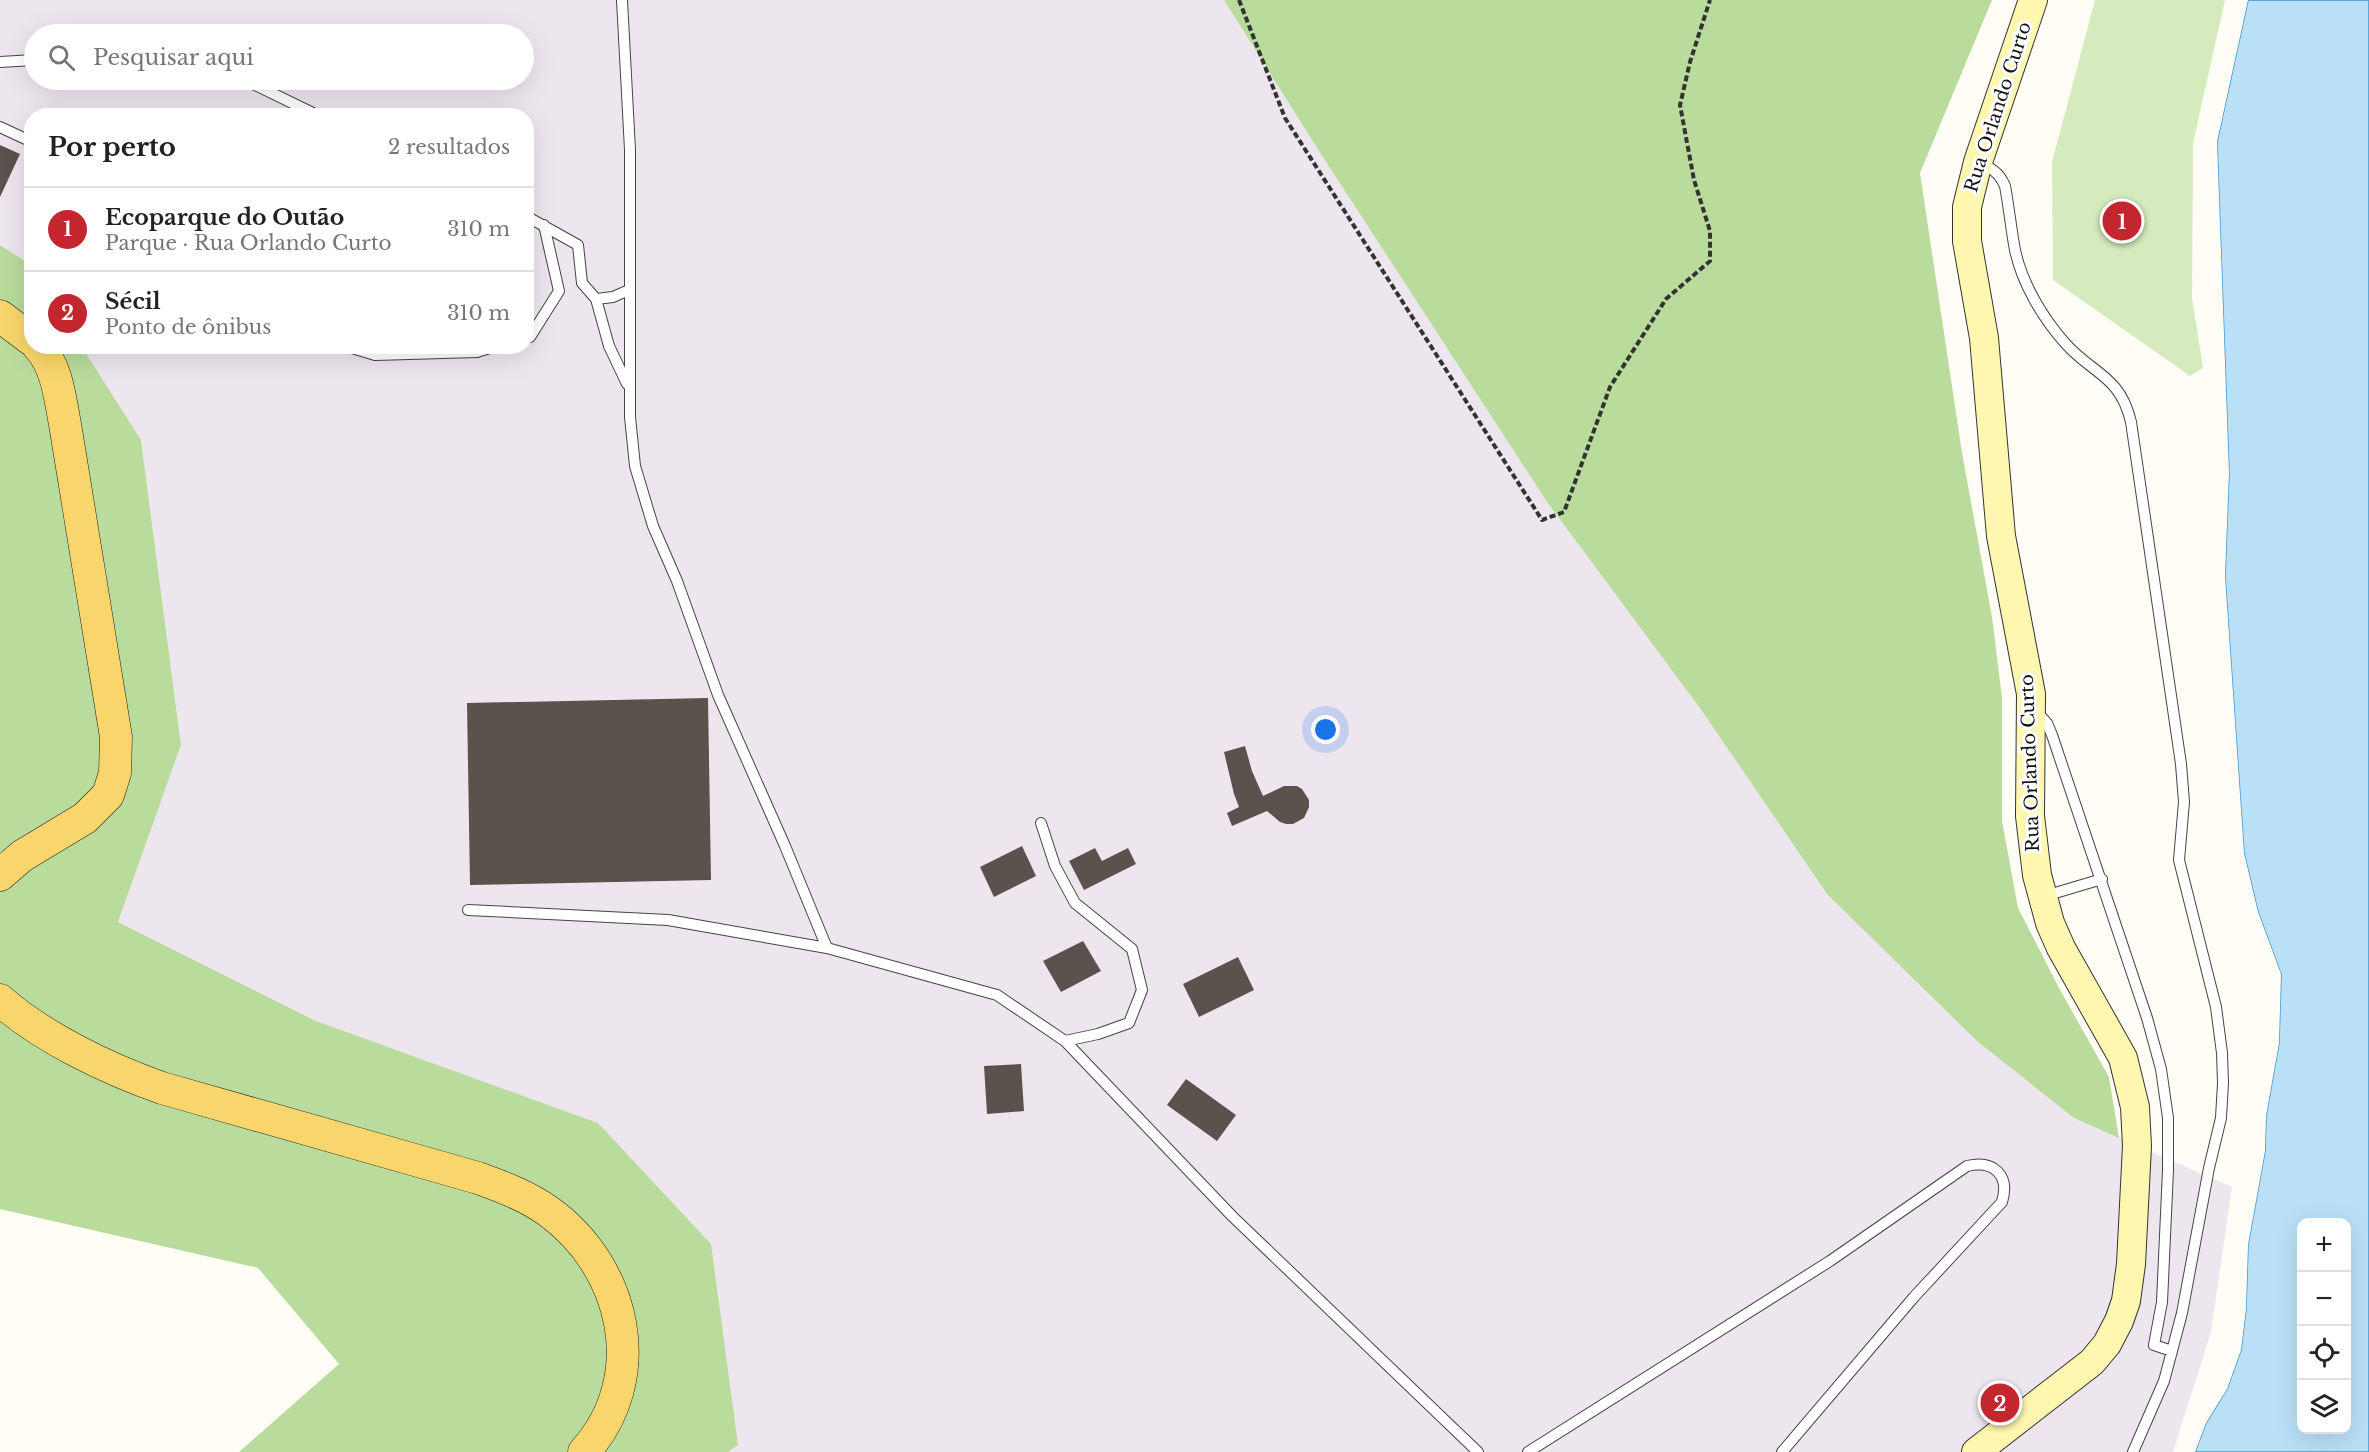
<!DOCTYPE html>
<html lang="pt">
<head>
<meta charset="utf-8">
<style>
	:root { --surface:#fff; --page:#f6f6f6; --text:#222; --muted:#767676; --line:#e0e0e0; --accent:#c4262e }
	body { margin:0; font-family:"Libre Baskerville",serif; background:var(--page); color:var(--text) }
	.controls { position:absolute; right:18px; bottom:18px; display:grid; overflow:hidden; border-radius:12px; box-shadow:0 6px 24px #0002 }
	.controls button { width:54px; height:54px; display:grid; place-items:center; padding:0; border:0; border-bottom:2px solid var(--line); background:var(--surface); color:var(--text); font:30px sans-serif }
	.you { position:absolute; left:1326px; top:730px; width:21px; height:21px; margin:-15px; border:4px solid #fff; border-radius:50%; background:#1a73e8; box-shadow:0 0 0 9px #1a73e833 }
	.badge { display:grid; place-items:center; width:39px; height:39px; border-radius:50%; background:var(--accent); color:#fff; font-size:20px; font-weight:700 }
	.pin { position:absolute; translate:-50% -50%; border:3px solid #fff; box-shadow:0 2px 6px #0006 }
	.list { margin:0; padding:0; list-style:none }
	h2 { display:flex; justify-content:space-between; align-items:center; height:78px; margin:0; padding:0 24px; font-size:26px }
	h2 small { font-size:20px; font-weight:400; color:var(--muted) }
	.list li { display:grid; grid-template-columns:39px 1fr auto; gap:18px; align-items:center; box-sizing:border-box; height:84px; padding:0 24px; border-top:2px solid var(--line) }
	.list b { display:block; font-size:22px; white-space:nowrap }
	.list p { margin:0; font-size:20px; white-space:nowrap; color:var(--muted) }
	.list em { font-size:20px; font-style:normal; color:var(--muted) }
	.icon { flex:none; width:33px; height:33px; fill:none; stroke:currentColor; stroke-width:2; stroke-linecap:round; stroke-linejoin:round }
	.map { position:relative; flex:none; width:2369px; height:1452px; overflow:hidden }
	.search { position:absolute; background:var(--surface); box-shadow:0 6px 24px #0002; left:24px; top:24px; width:510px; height:66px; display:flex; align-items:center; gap:15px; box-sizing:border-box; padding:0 21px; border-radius:33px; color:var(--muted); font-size:22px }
	.panel { position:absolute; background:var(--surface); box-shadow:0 6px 24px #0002; left:24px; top:108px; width:510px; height:246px; border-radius:24px }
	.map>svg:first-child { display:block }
</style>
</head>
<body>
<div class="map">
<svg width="2369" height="1452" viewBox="0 0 2369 1452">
	<rect width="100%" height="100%" fill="#fffdf5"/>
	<path fill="#eee6ef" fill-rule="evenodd" d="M0,0H1224L1317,148L1547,502L1702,711L1827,894L2074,1118L2232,1187L2211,1332L2173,1452H728L738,1445L316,1021L118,922L181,745L141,440L82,347L526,346V116H32L31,265L0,245ZM34,34H524V80H34Z"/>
	<path fill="#d5ebbd" d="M2095,0H2225L2193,143L2192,298L2203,368L2190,376L2053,280L2052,162Z"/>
	<path fill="#b9dc9c" d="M1224,0H1992L1920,173L1962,453L1992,617L2002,698V821L2018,908L2059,988L2109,1077L2119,1138L2074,1118L1977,1041L1827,894L1702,711L1547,502L1317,148Z
		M0,245L31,265L32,346L82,347L141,440L181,745L118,922L316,1021L598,1123L711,1244L738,1445L728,1452H239L339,1364L258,1268L0,1209Z"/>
	<path fill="#b9e0f7" stroke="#3f96cf" stroke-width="1.5" fill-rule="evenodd" d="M2248,0H2369V1452H2195L2206,1423L2227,1389L2241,1350L2246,1309L2248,1245L2265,1151L2266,1116L2279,1043L2281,974L2258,912L2244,853L2225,576L2229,473L2217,142ZM2302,1222H2346V1430H2302Z"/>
	<path fill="#fffdf5" d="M2245,0H2248L2217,142L2229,473L2225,576L2244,853L2258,912L2281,974L2279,1043L2266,1116L2265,1151L2248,1245L2246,1309L2241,1350L2227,1389L2206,1423L2195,1452H2192L2203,1421L2224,1388L2238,1349L2243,1309L2245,1245L2262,1151L2263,1116L2276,1043L2278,975L2255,913L2241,854L2222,576L2226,473L2214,141Z"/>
	<path fill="#5a524d" d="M0,145L20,154L0,197Z
		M708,698L711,880L470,885L467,703Z
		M1245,746L1252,771L1263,796L1284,786H1297L1302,789L1309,800V807L1304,818L1293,824H1286L1280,822L1267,811L1232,826L1227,813L1239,807L1234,794L1224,752Z
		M1022,846L1036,876L994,897L980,867Z
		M1095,848L1102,861L1128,848L1136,864L1084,890L1069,861Z
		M1083,941L1101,971L1061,992L1043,961Z
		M1238,957L1254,990L1199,1017L1183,984Z
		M1021,1064L1024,1111L987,1114L984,1066Z
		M1186,1079L1236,1115L1217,1141L1167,1105Z"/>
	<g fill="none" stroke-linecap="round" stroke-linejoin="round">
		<g stroke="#444" stroke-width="12">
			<path id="lane" d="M622,0L630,150V417L635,466L653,526L677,581L718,695L785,846L827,948
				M0,62L34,60
				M245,80L319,116
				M0,127L32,142
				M1978,162C1991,168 1999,172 2005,186C2009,207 2011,229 2015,250C2022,283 2042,317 2065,343C2092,374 2120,375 2131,422L2181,764L2184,802L2179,860L2216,1007L2222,1053L2223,1083L2221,1118L2209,1168L2182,1313L2172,1351L2154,1345L2162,1302L2168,1170V1118L2161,1069L2147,1018L2052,735L2047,723L2037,712
				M526,216L578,245L582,283L596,299L609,346L627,384
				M596,299L613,297L629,290
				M526,338L530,337L559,291L544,225
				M345,346L375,355L477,352L496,346
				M1041,823L1055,866L1075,903L1132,949L1142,990L1129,1023L1098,1034L1065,1041
				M2045,896L2102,879
				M468,910L668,920L827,948L997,995L1065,1041L1232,1216L1478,1452
				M1528,1452L1830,1261L1967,1166C1994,1160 2010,1175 2002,1202L1914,1297L1782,1452
				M2133,1452L2164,1381L2172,1351"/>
		</g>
		<g stroke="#333" stroke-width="30">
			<path id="secondary" d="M1976,1452L2092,1362L2107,1344L2119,1321L2126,1301L2131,1264L2137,1146L2135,1107L2123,1058L2061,948L2050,923L2037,875L2030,816L2031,694L2001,536L1984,338L1967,241V207L1978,162L2033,0"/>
		</g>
		<g stroke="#222" stroke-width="33">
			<path id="primary" d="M0,316L32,340
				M0,875L22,856L85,818L108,795L115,773L116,737L65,424C60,398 57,366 38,346
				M0,1000C43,1038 108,1069 162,1088L478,1178C503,1187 527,1196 548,1211C626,1267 651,1378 584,1452"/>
		</g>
		<path stroke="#333" stroke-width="4" stroke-dasharray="6 3" stroke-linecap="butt" d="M1239,0L1285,118L1542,520L1564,512L1610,387L1666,299L1710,261V231L1694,180L1680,105L1690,62L1710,0"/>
		<use href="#lane" stroke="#fff" stroke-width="10"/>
		<use href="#secondary" stroke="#fff6b0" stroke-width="28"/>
		<use href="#primary" stroke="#f9d66b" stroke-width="32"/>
	</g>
	<g text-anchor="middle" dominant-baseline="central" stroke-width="6" stroke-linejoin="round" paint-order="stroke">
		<g font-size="18" fill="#111" stroke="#fff">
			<text transform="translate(1998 107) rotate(-72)">Rua Orlando Curto</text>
			<text transform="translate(2030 763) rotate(-92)">Rua Orlando Curto</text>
		</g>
	</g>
</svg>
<div class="controls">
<button>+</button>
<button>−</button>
<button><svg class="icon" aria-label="locate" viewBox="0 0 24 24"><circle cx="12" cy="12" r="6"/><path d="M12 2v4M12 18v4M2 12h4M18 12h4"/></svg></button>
<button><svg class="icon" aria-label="layers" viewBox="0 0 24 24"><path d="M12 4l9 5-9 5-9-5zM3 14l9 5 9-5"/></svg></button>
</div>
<div class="you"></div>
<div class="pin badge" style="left:2122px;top:221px">1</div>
<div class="pin badge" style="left:2000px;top:1403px">2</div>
<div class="search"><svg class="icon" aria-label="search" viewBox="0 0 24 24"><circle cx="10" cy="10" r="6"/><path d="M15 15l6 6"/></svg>Pesquisar aqui</div>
<section class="panel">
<h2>Por perto<small>2 resultados</small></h2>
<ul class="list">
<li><span class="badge">1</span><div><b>Ecoparque do Outão</b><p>Parque · Rua Orlando Curto</p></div><em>310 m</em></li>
<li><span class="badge">2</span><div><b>Sécil</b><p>Ponto de ônibus</p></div><em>310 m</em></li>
</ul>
</section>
</div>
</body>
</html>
